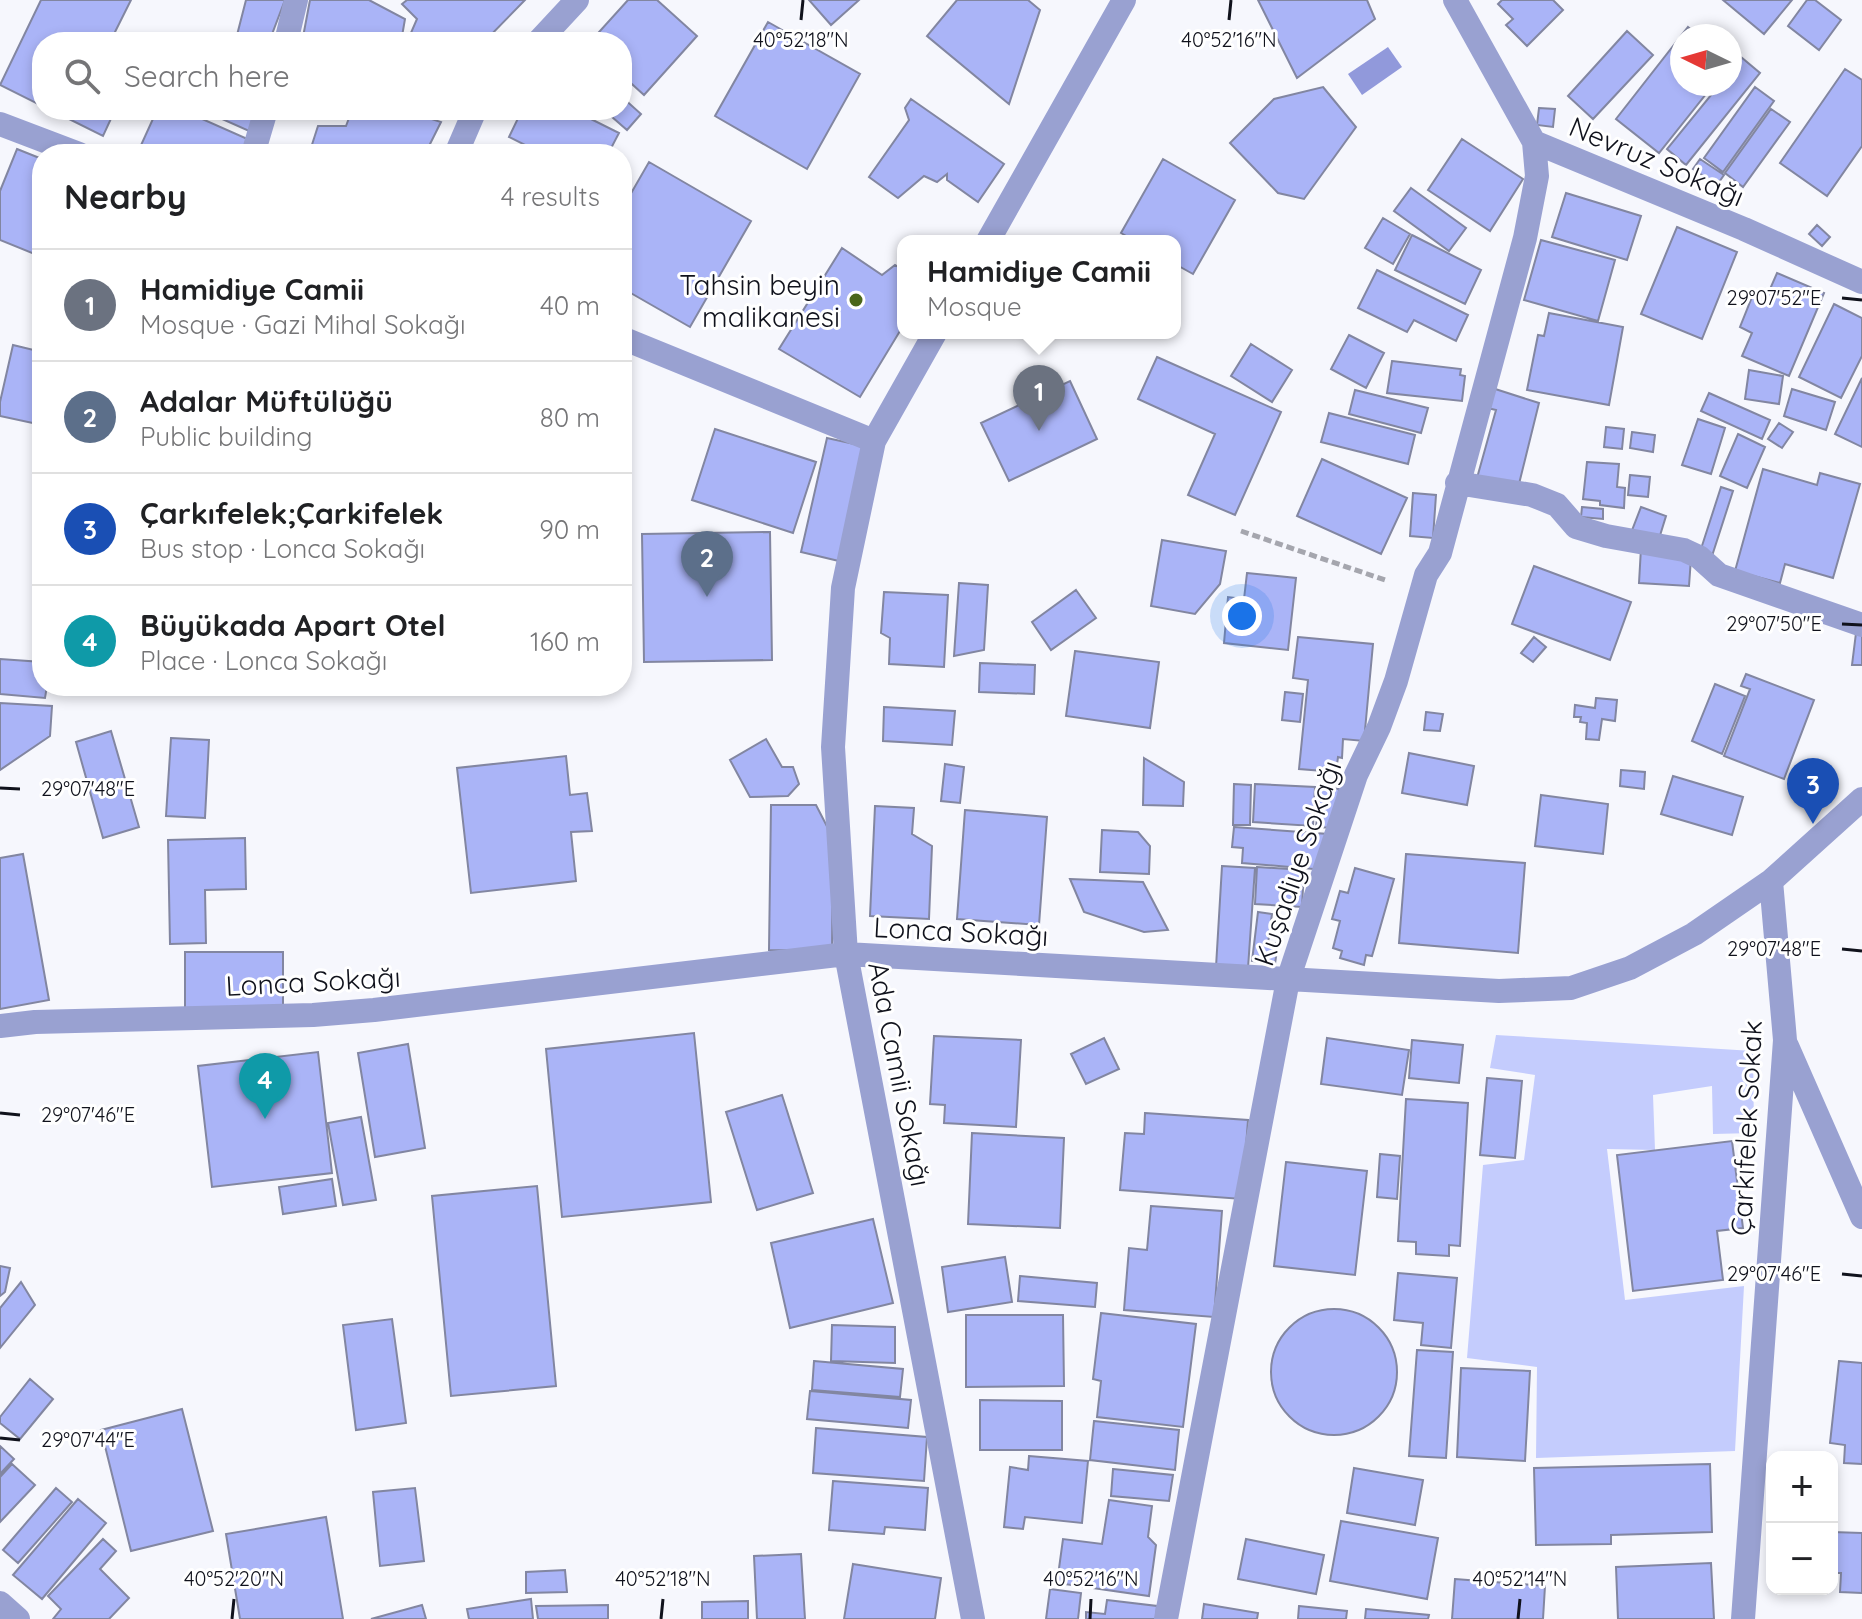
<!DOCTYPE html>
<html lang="en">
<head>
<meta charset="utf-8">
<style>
	:root { --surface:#fff; --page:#f6f6f6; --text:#202124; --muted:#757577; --line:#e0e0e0; --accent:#7c3aed }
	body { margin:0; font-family:Quicksand,sans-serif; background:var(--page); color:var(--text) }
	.controls { position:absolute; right:24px; bottom:24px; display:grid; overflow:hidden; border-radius:16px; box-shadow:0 4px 12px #0003 }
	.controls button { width:72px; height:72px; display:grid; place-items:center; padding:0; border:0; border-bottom:2px solid var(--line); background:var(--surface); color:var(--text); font:40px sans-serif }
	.compass { position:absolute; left:1670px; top:24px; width:72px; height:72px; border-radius:50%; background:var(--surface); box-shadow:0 4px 12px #0003; rotate:275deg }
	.you { position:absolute; left:1242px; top:616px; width:28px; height:28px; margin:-20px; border:6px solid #fff; border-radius:50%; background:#1a73e8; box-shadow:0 0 0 12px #1a73e833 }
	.badge { display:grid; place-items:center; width:52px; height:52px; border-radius:50%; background:var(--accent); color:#fff; font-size:26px; font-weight:700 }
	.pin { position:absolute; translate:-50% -66px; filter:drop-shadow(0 2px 4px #0008) }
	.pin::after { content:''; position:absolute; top:42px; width:28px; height:24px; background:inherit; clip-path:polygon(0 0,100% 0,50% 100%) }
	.popup { position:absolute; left:897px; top:235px; width:284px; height:104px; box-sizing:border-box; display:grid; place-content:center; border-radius:16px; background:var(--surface); filter:drop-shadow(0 2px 6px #0005); font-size:26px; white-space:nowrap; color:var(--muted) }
	.popup b { font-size:30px; color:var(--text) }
	.popup::after { content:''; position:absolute; left:50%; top:100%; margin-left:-16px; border:16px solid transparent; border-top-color:var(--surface) }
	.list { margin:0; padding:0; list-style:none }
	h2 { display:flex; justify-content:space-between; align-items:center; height:104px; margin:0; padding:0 32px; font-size:34px }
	h2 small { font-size:26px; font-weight:400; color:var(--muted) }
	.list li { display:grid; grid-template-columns:52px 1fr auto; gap:24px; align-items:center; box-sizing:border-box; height:112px; padding:0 32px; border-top:2px solid var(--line) }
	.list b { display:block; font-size:30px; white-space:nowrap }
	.list p { margin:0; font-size:26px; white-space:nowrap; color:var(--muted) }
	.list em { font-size:26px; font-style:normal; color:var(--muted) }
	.icon { flex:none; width:44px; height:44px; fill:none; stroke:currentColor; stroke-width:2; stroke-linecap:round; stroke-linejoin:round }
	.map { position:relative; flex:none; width:1862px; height:1619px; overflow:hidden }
	.search { position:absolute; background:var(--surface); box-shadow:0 4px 12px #0003; left:32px; top:32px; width:600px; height:88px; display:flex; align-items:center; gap:20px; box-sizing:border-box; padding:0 28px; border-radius:32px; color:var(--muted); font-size:30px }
	.panel { position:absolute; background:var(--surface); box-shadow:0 4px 12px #0003; left:32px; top:144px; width:600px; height:552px; border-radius:32px }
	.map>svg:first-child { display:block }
</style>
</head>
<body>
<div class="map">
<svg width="1862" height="1619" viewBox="0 0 1862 1619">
	<rect width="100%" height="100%" fill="#f6f7fd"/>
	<path fill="#c4ccfd" d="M1496,1035L1753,1051L1754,1133L1713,1134L1712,1086L1653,1095L1655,1150L1607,1149L1625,1300L1744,1286L1735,1451L1536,1458L1537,1367L1467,1358L1483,1165L1524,1160L1535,1075L1490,1068Z"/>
	<path fill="#9199db" d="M1388,47L1402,67L1362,95L1348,74Z"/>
	<path fill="#aab4f7" stroke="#8286a1" stroke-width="2" d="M41,0H131L110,42H42V106L0,85Z
		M246,0H285L269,42H239L236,39Z
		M310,0H369L405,19L401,42H314L303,37Z
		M407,0H525L484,42H407L417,19L402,4Z
		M628,0H657L697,36L644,95L622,75V42H590Z
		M809,0H859L831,25Z
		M957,0H1028L1040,10L1009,104L927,36Z
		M1258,0H1367L1375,19L1297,78Z
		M1502,0H1553L1563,10L1527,46L1506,25L1513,19L1498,4Z
		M1723,0H1792L1764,34Z
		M1807,0H1815L1841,20L1819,50L1788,26Z
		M768,22L860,74L807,169L715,116Z
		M1688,27L1699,36H1682V84H1714L1659,153L1616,119Z
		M1627,31L1653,55L1593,119L1568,96Z
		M1741,57L1760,73L1686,165L1667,149L1720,84H1730V71Z
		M1845,69L1862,80V146L1827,196L1780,163Z
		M1323,87L1356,127L1304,199L1278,193L1230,143L1274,99Z
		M1755,87L1774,101L1723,172L1704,158Z
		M622,97L641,114L627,130L604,110H622Z
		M911,99L1004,164L978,202L947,180V174L937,182L924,176L898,198L869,177L909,120L905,108Z
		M1539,108L1555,109L1553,127L1537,125Z
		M1771,109L1790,122L1743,187L1725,173Z
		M51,110H115L103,136Z
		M157,110H182L252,141L247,154H137Z
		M202,110H258L249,131Z
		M352,110H404L441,122L425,154H309L318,126H346Z
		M522,110H573L619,133L608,154H543L509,137Z
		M1462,139L1523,179L1490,231L1428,190Z
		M17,149L42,159V257L0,240V191Z
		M1163,159L1235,200L1193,274L1175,264V241H1135L1121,233Z
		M1700,159L1724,175L1717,185L1693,169Z
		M649,162L751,221L690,327L622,288V209Z
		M1411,188L1466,228L1449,251L1394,211Z
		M1566,193L1641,216L1627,260L1552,237Z
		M1383,218L1410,234L1393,264L1365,248Z
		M1817,225L1830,237L1822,246L1809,234Z
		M1677,227L1737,252L1702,339L1641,314Z
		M1412,235L1481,270L1465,304L1395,270Z
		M1541,240L1615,260L1598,321L1524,300Z
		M842,248L882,275L895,265L903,270V326L860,397L779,349Z
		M1377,270L1468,315L1456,341L1414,320L1407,332L1358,308Z
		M1777,273L1824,293L1789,376L1742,356L1752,333L1740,327L1752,297L1764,303Z
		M1834,304L1862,318V356L1841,398L1799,377Z
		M1549,313L1623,327L1609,405L1527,390L1538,335L1544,336Z
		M1349,335L1384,353L1366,388L1331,369Z
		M1251,344L1292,370L1272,402L1231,376Z
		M13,345L42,352V425L0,416V402Z
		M1157,357L1281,412L1235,515L1188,495L1215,434L1138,399Z
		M1392,361L1461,369L1460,375L1465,376L1462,401L1387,393Z
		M1749,370L1783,376L1779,404L1745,399Z
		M1862,378V447L1835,434Z
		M1070,381L1097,439L1009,481L981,423Z
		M1489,387L1539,403L1518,488L1477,478L1496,410L1483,407Z
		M1792,389L1835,402L1826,430L1784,416Z
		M1355,390L1428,408L1421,433L1349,414Z
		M1709,393L1770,420L1762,439L1701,411Z
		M1329,413L1415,435L1408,464L1321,442Z
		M1698,419L1725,428L1711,474L1682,465Z
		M1779,423L1793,432L1782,448L1768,439Z
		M1606,427L1624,429L1622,449L1604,447Z
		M715,429L816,462L793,533L692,500Z
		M1632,432L1655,435L1653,452L1630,448Z
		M1738,434L1765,447L1747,488L1720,476Z
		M827,438L868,447L843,562L801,552Z
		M1322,459L1407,498L1381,554L1297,516Z
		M1587,462L1619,464L1617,487L1625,488L1624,508L1600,505V501L1583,499Z
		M1763,469L1817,485L1820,473L1860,484L1833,578L1785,564L1780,583L1735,571Z
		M1630,475L1650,477L1648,497L1628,495Z
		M1721,487L1733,491L1712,556L1700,552Z
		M1413,493L1436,495L1433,538L1410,536Z
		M1582,507L1603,509V519L1581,517Z
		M1641,507L1666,516L1658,542L1631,533Z
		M770,532L772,660L644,662L642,534Z
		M1162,540L1226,551L1220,584L1195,614L1151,606Z
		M1641,548L1691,558L1689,586L1639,583Z
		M1534,566L1631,602L1610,660L1512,624Z
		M1247,573L1296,578L1288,650L1224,643L1228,597L1244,599Z
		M959,583L988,585L984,650L954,656Z
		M1076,590L1096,618L1051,650L1032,622Z
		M884,592L948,595L944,667L889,664L890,638L881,633Z
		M1856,633H1862V665H1852Z
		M1298,637L1373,644L1364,741L1343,739L1342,758L1338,757L1336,772L1299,769L1308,680L1293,678Z
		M1534,637L1546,647L1533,662L1521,653Z
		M1075,651L1159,662L1150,728L1066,716Z
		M0,659L42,662V686H47L45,698L0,694Z
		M980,663L1035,665L1034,694L979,692Z
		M1746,674L1814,700L1784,779L1724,756L1750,689L1741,686Z
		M1715,684L1745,696L1722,754L1692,741Z
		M62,686H142V695L61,692Z
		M1285,692L1303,694L1300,722L1282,720Z
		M1596,698L1617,700L1615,721L1602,719L1599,740L1586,739L1587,723L1580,722L1581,717H1574L1575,705L1595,708Z
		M0,703L52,706L50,736L0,770Z
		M884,707L955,711L952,745L883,741Z
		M1426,712L1443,714L1440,731L1424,730Z
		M111,731L139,827L103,838L76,742Z
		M171,738L209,740L205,818L166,816Z
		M766,739L782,767H793L799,784L788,796L750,797L730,760Z
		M1409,753L1474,766L1467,805L1402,793Z
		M566,756L570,795L587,793L592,831L571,832L576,881L471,893L457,768Z
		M1144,758L1184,782L1183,806L1143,805Z
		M945,764L964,767L960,803L941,801Z
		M1621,770L1645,772L1644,789L1620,786Z
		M1673,776L1743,797L1732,835L1661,814Z
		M1234,784L1251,785L1250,825H1233Z
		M1255,784L1315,787L1313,826L1253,822Z
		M1321,787L1339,789L1336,828L1316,827Z
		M1541,795L1608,804L1603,854L1535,846Z
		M771,805H816L833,838L832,951L769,950Z
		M875,806L914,808L912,834L932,846L929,919L870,916Z
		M965,810L1047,817L1039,925L957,919Z
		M1234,827L1328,834L1325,870L1242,863L1243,848L1232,847Z
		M1102,830L1138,832L1150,846L1149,874L1100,872Z
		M245,838L246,889L205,890L206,943L170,944L168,840Z
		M23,854L49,1000L0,1009V858Z
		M1406,854L1525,863L1518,953L1399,943Z
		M1222,866L1255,868L1248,968L1216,967Z
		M1257,867L1304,870L1302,907L1255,904Z
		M1355,868L1394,879L1372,956L1366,955L1364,965L1340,958L1342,951L1333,948L1340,921L1332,919L1340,891L1348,893Z
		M1070,879L1143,882L1168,930L1144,932L1084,912Z
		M1258,912L1272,914L1268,943H1278L1275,964L1252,961Z
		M185,952H283V1011H185Z
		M694,1033L711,1202L562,1217L546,1049Z
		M934,1036L1021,1040L1016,1127L944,1123L945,1105L930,1104Z
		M1104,1038L1119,1069L1086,1084L1071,1054Z
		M1327,1038L1409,1050L1402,1095L1321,1084Z
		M1412,1040L1463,1045L1459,1083L1409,1078Z
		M408,1044L425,1148L375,1157L358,1053Z
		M318,1052L332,1173L212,1187L198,1066Z
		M1487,1078L1522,1081L1515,1158L1480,1155Z
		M782,1095L813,1193L757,1210L726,1112Z
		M1406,1099L1468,1103L1460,1246L1449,1245V1256L1416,1254V1242L1398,1241Z
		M1145,1113L1248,1120L1242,1199L1120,1190L1125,1133L1144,1134Z
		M361,1117L376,1200L343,1205L328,1123Z
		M972,1133L1064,1138L1060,1228L968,1224Z
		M1732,1141L1743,1228L1717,1231L1723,1280L1633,1291L1617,1155Z
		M1380,1154L1400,1156L1397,1199L1377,1197Z
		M1286,1162L1367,1171L1355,1275L1274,1266Z
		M332,1179L336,1206L283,1214L279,1187Z
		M537,1186L556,1386L451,1396L432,1196Z
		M1151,1206L1222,1211L1214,1317L1124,1310L1129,1248L1147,1250Z
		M873,1219L893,1303L790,1328L771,1243Z
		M1005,1257L1012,1302L948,1312L942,1267Z
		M0,1266L10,1268L5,1292L0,1296Z
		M1398,1273L1457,1278L1451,1348L1421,1345L1423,1323L1394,1320Z
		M1020,1276L1097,1283L1095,1307L1018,1301Z
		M21,1282L35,1305L0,1348V1308Z
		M1271 1372a63 63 0 1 1 126 0a63 63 0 1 1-126 0Z
		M1101,1313L1196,1324L1183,1427L1097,1417L1101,1381L1093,1379Z
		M966,1315H1063L1064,1386L966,1387Z
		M392,1319L406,1423L356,1430L343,1325Z
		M832,1325L895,1327V1363L831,1361Z
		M1417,1350L1453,1352L1446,1458L1409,1456Z
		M814,1361L903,1369L900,1397L812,1390Z
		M1839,1361L1862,1363V1464L1844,1463L1845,1445L1830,1443Z
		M1461,1368L1530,1371L1525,1461L1457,1457Z
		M30,1379L53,1399L20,1439L0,1423V1417Z
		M810,1391L911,1400L908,1428L807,1419Z
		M980,1400L1062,1401V1450H980Z
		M182,1409L213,1531L131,1551L101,1430Z
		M1094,1421L1179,1430L1175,1470L1090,1460Z
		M816,1428L927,1437L924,1481L813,1473Z
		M0,1446L14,1459L0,1474Z
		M1029,1456L1088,1461L1082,1523L1025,1517L1023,1529L1004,1527L1010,1467L1028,1470Z
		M12,1464L35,1485L0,1522V1477Z
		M1710,1464L1712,1532L1611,1535V1544L1536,1545L1534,1468Z
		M1354,1468L1423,1480L1415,1525L1347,1513Z
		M1113,1469L1173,1475L1169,1501L1111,1496Z
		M833,1481L928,1488L925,1530L885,1527L884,1534L829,1530Z
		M56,1488L72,1502L18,1563L3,1550Z
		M415,1488L424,1561L380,1566L373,1492Z
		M78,1499L106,1523L42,1599L13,1575Z
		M1109,1500L1152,1506L1148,1537L1156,1545L1149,1596L1057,1583L1063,1539L1102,1544Z
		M326,1517L343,1619H240L226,1534Z
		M1341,1521L1438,1538L1427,1599L1330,1581Z
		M1832,1532L1862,1533V1593L1840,1592L1841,1573H1832Z
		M103,1539L116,1551L100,1569L129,1598L109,1619H53L61,1609L48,1596Z
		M1246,1539L1324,1555L1316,1594L1238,1579Z
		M801,1554L805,1619H757L754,1556Z
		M1711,1563L1714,1619H1618L1616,1567Z
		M853,1564L941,1578L935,1619H844Z
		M565,1570L567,1592L526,1593V1572Z
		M1455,1579L1545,1586L1543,1619H1452Z
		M1050,1589L1081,1593L1078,1619H1046Z
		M531,1599L533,1619H469L467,1609Z
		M1107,1600L1157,1606L1156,1619H1086V1612L1105,1614Z
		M748,1601V1619H702V1602Z
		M1204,1604L1258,1613L1257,1619H1202Z
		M422,1605L426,1619H371Z
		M608,1605V1619H538L536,1606Z
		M1299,1606L1347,1611L1346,1619H1298Z
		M1366,1609L1429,1615L1428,1619H1365Z"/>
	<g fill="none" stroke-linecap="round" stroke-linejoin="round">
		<path stroke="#a5a6ae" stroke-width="5" stroke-dasharray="8 4" stroke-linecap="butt" d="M1241,531L1388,581"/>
		<path stroke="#99a1d1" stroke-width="24" d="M1455,0L1534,142L1744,229L1862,282
			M286,42L296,0
			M538,42L577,0
			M0,124L79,154
			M253,154L266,110
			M456,154L475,110
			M988,241L1124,0
			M622,338L874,441L935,333
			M874,441L843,588L833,747L846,954L973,1619
			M1457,483L1532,495L1557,505L1576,527L1606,536L1684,550L1699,557L1719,575L1862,625
			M0,1026L35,1022L313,1015L374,1010L846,954L1499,991L1571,988L1630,968L1694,934L1771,881L1862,799
			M1787,1046L1862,1217
			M0,1603L18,1619
			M1166,1619L1288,980L1356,775L1379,727L1396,681L1426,575L1440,553L1525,238L1537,176L1534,142
			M1743,1619L1785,1040L1771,881"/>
	</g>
	<path fill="none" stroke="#10121c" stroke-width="3" d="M801,20L803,0M1229,20L1231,0M1842,298L1862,300M1842,624L1862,625M0,788L20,789M1842,949L1862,951M0,1113L20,1115M1842,1274L1862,1276M0,1438L20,1440M232,1619L234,1599M661,1619L663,1599M1090,1619L1091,1599M1518,1619L1520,1599"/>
	<circle fill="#4a6619" stroke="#fff" stroke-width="3" cx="856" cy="300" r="8"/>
	<g text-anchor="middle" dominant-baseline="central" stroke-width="6" stroke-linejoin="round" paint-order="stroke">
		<g font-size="28" fill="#10121c" stroke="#fff">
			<text transform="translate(1657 161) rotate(23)">Nevruz Sokağı</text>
			<text transform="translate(1297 863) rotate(-71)">Kuşadiye Sokağı</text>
			<text transform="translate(961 931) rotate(3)">Lonca Sokağı</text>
			<text transform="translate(313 981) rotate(-3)">Lonca Sokağı</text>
			<text transform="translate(900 1074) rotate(79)">Ada Camii Sokağı</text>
			<text transform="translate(1746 1128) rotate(-87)">Çarkıfelek Sokak</text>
		</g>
		<g font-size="28" fill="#10121c" stroke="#fff" text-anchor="end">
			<text x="840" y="284">Tahsin beyin<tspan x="840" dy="32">malikanesi</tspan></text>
		</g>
	</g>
	<g font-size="20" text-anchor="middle" fill="#10121c" stroke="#fff" stroke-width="6" stroke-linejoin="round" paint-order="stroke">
		<text x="801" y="47">40°52'18"N</text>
		<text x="1229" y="47">40°52'16"N</text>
		<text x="1774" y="305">29°07'52"E</text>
		<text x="1774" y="631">29°07'50"E</text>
		<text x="88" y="796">29°07'48"E</text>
		<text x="1774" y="956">29°07'48"E</text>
		<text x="88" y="1122">29°07'46"E</text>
		<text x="1774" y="1281">29°07'46"E</text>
		<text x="88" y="1447">29°07'44"E</text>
		<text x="234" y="1586">40°52'20"N</text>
		<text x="663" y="1586">40°52'18"N</text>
		<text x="1091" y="1586">40°52'16"N</text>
		<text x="1520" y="1586">40°52'14"N</text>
	</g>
</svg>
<div class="controls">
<button>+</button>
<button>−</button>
</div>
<svg class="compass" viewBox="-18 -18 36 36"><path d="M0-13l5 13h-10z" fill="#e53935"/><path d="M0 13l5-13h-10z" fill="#757577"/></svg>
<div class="you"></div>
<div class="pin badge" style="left:1039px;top:431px;background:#6b7280">1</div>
<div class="popup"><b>Hamidiye Camii</b>Mosque</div>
<div class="pin badge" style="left:707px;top:597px;background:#5c6f8a">2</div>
<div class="pin badge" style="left:1813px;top:824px;background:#1a4fb4">3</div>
<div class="pin badge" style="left:265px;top:1119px;background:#0f9aa8">4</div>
<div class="search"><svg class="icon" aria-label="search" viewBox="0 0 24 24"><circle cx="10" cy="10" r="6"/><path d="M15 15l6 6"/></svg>Search here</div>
<section class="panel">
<h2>Nearby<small>4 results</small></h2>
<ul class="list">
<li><span class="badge" style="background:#6b7280">1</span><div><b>Hamidiye Camii</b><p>Mosque · Gazi Mihal Sokağı</p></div><em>40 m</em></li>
<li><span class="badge" style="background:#5c6f8a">2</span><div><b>Adalar Müftülüğü</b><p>Public building</p></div><em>80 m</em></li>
<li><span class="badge" style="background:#1a4fb4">3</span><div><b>Çarkıfelek;Çarkifelek</b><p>Bus stop · Lonca Sokağı</p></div><em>90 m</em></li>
<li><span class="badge" style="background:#0f9aa8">4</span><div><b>Büyükada Apart Otel</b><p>Place · Lonca Sokağı</p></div><em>160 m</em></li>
</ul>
</section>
</div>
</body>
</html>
